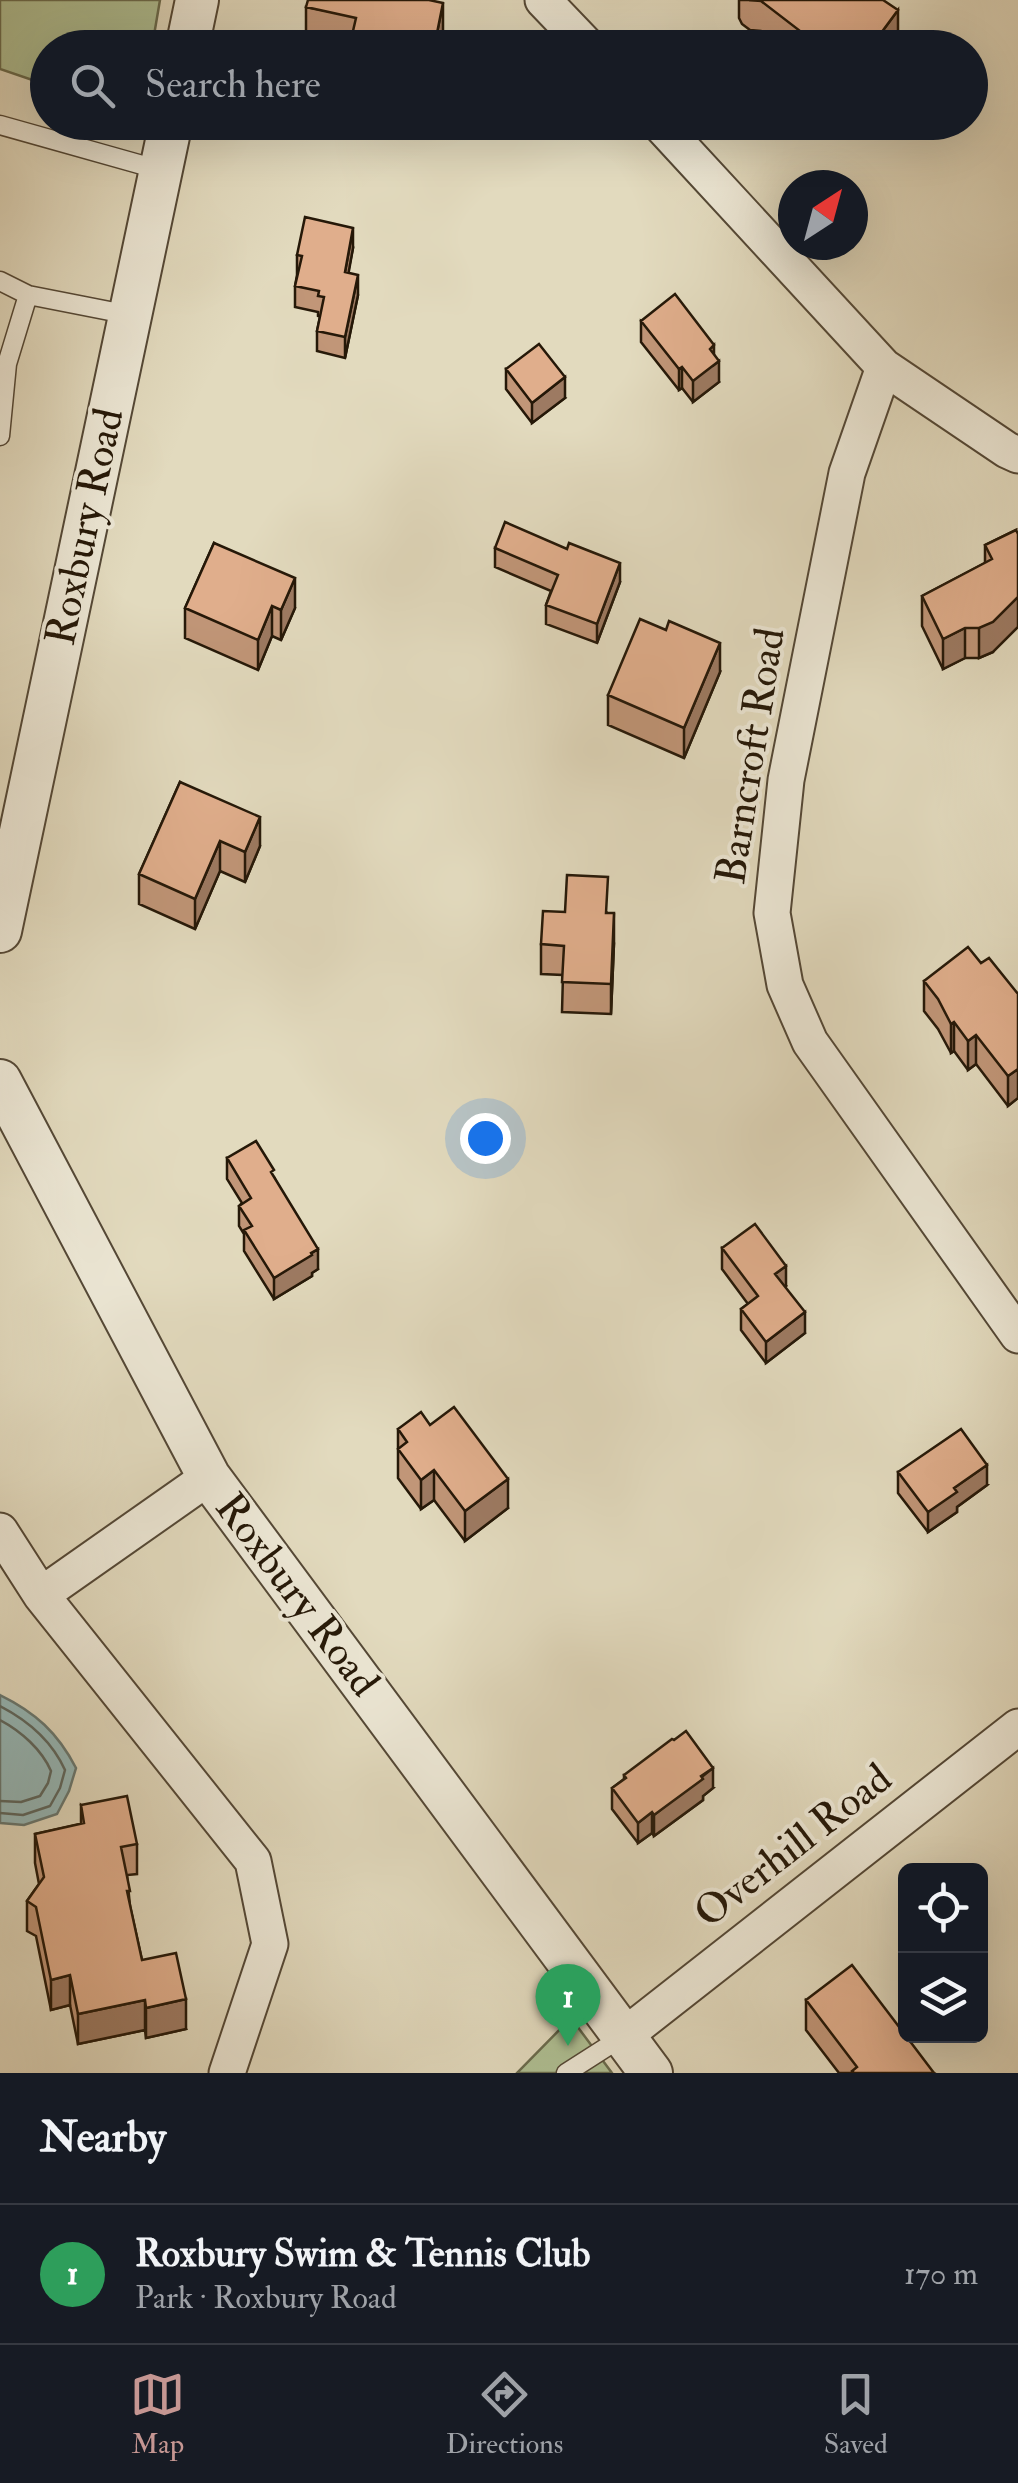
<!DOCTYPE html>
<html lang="en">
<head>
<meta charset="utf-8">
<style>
	:root { --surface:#171b24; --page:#242831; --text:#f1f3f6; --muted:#9ea1a6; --line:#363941; --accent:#c59692 }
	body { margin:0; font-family:"IM FELL Double Pica",serif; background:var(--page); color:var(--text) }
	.controls { position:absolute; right:30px; bottom:30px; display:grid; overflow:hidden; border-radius:15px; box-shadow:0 10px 40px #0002 }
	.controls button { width:90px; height:90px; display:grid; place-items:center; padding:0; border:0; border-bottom:2px solid var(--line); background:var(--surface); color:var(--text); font:50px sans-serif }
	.compass { position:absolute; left:778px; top:170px; width:90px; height:90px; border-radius:50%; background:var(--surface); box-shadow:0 10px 40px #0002; rotate:36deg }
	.you { position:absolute; left:485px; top:1138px; width:35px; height:35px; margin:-25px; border:8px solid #fff; border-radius:50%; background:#1a73e8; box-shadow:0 0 0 15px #1a73e833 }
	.badge { display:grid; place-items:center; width:65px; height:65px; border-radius:50%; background:var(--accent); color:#fff; font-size:32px; font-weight:700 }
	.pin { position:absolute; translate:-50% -82px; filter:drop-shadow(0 2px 5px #0008) }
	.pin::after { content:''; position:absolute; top:52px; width:35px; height:30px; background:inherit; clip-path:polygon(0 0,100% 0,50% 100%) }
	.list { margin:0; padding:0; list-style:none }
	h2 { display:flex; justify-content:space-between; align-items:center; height:130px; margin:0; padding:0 40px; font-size:42px }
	h2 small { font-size:32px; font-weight:400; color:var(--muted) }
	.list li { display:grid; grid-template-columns:65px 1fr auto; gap:30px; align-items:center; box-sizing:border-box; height:140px; padding:0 40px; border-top:2px solid var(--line) }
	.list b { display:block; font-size:38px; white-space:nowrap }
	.list p { margin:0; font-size:32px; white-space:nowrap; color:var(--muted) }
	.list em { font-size:32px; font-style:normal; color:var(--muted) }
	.icon { flex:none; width:55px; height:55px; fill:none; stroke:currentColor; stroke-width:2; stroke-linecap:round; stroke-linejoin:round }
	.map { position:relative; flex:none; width:1018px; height:2073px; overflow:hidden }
	.search { position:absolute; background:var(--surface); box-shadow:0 10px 40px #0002; left:30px; right:30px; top:30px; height:110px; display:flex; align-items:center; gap:25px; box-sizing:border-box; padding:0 35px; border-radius:55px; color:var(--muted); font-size:38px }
	.sheet { height:270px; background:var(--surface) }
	nav { display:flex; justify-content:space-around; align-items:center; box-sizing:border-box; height:140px; border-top:2px solid var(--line); background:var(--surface); font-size:28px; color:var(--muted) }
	nav a { display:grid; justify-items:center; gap:5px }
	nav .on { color:var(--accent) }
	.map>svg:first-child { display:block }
</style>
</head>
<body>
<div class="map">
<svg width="1018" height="2073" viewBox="0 0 1018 2073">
	<rect width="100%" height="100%" fill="#e2dabe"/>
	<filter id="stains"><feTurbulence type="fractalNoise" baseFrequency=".002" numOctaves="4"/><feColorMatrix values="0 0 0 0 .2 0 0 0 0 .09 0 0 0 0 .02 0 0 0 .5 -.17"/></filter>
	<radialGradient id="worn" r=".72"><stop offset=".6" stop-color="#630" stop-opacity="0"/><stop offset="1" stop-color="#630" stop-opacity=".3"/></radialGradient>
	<path fill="#afc094" stroke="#6a6c4e" stroke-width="2.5" d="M0,0H160L152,47L48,48L47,85L0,69Z
		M571,2018L612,2073H517Z"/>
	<path fill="#96b9b9" stroke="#697972" stroke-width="2.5" d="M0,1695C35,1712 58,1733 76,1768L69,1791L57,1814L24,1825L0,1823Z"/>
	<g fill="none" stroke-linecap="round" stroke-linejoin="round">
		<path stroke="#5e6860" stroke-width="2.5" d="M0,1706C27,1720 52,1741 65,1770L60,1788L50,1806L23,1815L0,1813
			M0,1720C21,1731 42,1750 51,1771L48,1783L40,1796L21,1802L0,1801"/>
		<g stroke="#544836" stroke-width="21">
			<path id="service" d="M0,125L160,170
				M0,281L28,295L130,315
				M0,436L7,364L28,295
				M566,2073L624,2036"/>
		</g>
		<g stroke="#544836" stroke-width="39">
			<path id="minor" d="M543,0L589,48
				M658,122L884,367L1007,450L1018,455
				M884,367L847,473L786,780L772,913L785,985L810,1042L1018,1335
				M0,1531L41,1595L253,1861L270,1944L227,2073
				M41,1595L209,1477
				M624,2036L1018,1727"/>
		</g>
		<g stroke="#544836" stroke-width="46">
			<path id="tertiary" d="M187,48L197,0
				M0,931L171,122
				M0,1081L209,1477L651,2073"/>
		</g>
		<use href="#service" stroke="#ece7d5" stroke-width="18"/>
		<use href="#minor" stroke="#ece7d5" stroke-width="35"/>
		<use href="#tertiary" stroke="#ece7d5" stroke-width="42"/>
	</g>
	<path fill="#c19678" stroke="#251808" stroke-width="2.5" d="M739,0H883L898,40L892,48H783L761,31L750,30L742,24L739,18Z
		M306,7L443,33L440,48H353L306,36Z
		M353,248L348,273L358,295L345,358L317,351V331L320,317L318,316V312L295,307V286L297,275V255Z
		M641,321L719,382L693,402L682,388L679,390L641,342Z
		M506,369L565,398L532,423L506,389Z
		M1016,530L993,652L979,658H965L943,669L922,626V596L985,563V545Z
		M214,543L295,608L281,640L272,636L258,670L185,638V608Z
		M495,548L620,582L597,643L546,624V605L551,591L495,567Z
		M720,672L684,758L608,725V695Z
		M180,782L260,846L245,882L220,871L195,929L139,904V874Z
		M607,913L614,943L611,1014L562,1012L563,975L541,974V944Z
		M981,963L1018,994V1098L1008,1106L976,1064L968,1070L954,1051L951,1053L938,1029L924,1011V981Z
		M227,1158L274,1177L318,1269L312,1273V1276L274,1299L244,1251V1234L239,1226V1206L242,1203L227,1179Z
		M722,1248L786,1286L785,1287L805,1333L766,1363L741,1330V1309L748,1304L722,1269Z
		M430,1425L508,1508L465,1541L434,1500L421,1509L398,1478V1429Z
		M898,1472L987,1485L957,1507V1512L928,1532L898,1493Z
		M624,1775L713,1788L703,1796V1800L654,1836L652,1833L638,1843L612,1809V1788L624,1779Z
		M81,1805L137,1844V1874L127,1875L130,1906L142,1960L186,2029L146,2038L145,2030L78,2044L70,2005L51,2010L36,1936L27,1931V1901L39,1884L35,1863V1834L81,1824Z
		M806,2000L934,2073H839L806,2030Z"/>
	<path fill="#9d7a62" stroke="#251808" stroke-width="2.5" d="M443,3V33L440,48H434Z
		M898,10V40L892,48H870Z
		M353,228V248L345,293V272Z
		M358,275V295L345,358V337Z
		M714,345V365L719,361V382L693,402V381L710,349Z
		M682,367V388L679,390V369Z
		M565,377V398L532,423V403Z
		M620,563V582L597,643V624Z
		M295,578V608L281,640V610Z
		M1018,597V627L993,652L979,658V628Z
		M272,606V636L258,670V640Z
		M965,628V658L943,669V639Z
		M720,643V672L684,758V728Z
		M260,817V846L245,882V852Z
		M220,841V871L195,929V899Z
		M614,913V943L611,1014V984Z
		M954,1022V1051L951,1053V1024Z
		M976,1035V1064L968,1070V1041Z
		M1018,1069V1098L1008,1106V1076Z
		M318,1249V1269L312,1273V1276L274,1299V1278Z
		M786,1266V1286L775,1295V1274Z
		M805,1312V1333L766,1363V1342Z
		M987,1465V1485L957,1507V1512L928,1532V1512L954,1488Z
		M434,1470V1500L421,1509V1480Z
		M508,1479V1508L465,1541V1511Z
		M713,1768V1788L703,1796V1800L654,1836V1815Z
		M652,1812V1833L638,1843V1823Z
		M70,1975V2005L51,2010V1980Z
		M186,1999V2029L146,2038V2008Z
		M145,2000V2030L78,2044V2014Z"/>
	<path fill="#e0ae8c" stroke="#251808" stroke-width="2.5" d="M308,0H429L443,3L434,48H405L406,42L353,31L356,18L306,7Z
		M749,0H883L898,10L870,48H815L817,44L761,1Z
		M305,217L353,228L345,272L358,275L345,337L317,331L324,297L318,296L319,291L295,286L302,256L297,255Z
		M675,294L714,345L710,349L719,361L693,381L682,367L679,369L641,321Z
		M539,344L565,377L532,403L506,369Z
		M505,522L567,549L569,543L620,563L597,624L546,605L558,575L495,548Z
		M1016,530L1018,534V597L993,622L979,628H965L943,639L922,596L992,559L985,545Z
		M214,543L295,578L281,610L272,606L258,640L185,608Z
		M640,619L666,630L669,621L720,643L684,728L608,695Z
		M180,782L260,817L245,852L220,841L195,899L139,874Z
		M567,875L608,877L606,913H614L611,984L562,982L564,946L541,944L543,911L565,912Z
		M968,947L981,963L989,958L1018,994V1069L1008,1076L976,1035L968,1041L954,1022L951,1024L938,999L924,981Z
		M256,1141L274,1170L271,1172L318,1249L311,1253L312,1255L274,1278L244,1230L252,1226L239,1206L251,1198L227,1158Z
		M755,1224L786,1266L775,1274L805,1312L766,1342L741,1309L758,1296L722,1248Z
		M454,1407L508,1479L465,1511L434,1470L421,1480L398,1449L407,1442L398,1429L421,1412L430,1425Z
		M961,1429L987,1465L954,1488L957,1492L928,1512L898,1472Z
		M686,1731L713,1768L701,1776L703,1779L654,1815L652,1812L638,1823L612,1788L626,1778L624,1775L672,1739L674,1740Z
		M127,1796L137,1844L121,1847L130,1891H127L142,1960L176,1953L186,1999L146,2008L145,2000L78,2014L70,1975L51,1980L36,1907L27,1901L44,1877L35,1834L84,1823L81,1805Z
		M852,1965L906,2036L934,2073H854L852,2071L857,2067L806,2000Z"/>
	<g text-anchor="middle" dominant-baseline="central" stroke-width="8" stroke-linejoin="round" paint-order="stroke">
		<g font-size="42" fill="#251808" stroke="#ece7d5">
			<text transform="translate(85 527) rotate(-78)">Roxbury Road</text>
			<text transform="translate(751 756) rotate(-81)">Barncroft Road</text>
			<text transform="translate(297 1595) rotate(53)">Roxbury Road</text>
			<text transform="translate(793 1846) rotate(-38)">Overhill Road</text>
		</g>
	</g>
	<rect width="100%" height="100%" filter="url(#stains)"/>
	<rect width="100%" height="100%" fill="url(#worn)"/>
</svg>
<div class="controls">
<button><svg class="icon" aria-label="locate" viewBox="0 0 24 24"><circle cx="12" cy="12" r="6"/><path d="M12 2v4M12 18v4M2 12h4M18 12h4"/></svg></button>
<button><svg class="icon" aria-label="layers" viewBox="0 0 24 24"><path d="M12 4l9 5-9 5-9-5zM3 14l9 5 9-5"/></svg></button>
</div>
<svg class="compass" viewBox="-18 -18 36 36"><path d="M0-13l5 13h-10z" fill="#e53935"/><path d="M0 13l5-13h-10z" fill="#9ea1a6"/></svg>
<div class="you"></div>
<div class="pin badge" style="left:568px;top:2046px;background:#2e9e5b">1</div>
<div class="search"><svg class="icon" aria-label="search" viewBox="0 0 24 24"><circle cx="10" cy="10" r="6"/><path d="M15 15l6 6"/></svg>Search here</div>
</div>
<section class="sheet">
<h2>Nearby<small></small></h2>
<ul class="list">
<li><span class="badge" style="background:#2e9e5b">1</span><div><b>Roxbury Swim &amp; Tennis Club</b><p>Park · Roxbury Road</p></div><em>170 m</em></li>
</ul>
</section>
<nav>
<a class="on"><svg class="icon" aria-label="map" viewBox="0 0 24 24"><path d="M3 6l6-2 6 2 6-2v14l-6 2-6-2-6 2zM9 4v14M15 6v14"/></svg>Map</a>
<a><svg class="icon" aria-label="directions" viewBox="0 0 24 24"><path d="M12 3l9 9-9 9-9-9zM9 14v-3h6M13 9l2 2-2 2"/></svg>Directions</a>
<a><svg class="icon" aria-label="saved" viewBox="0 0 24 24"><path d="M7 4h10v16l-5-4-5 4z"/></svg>Saved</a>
</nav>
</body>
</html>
